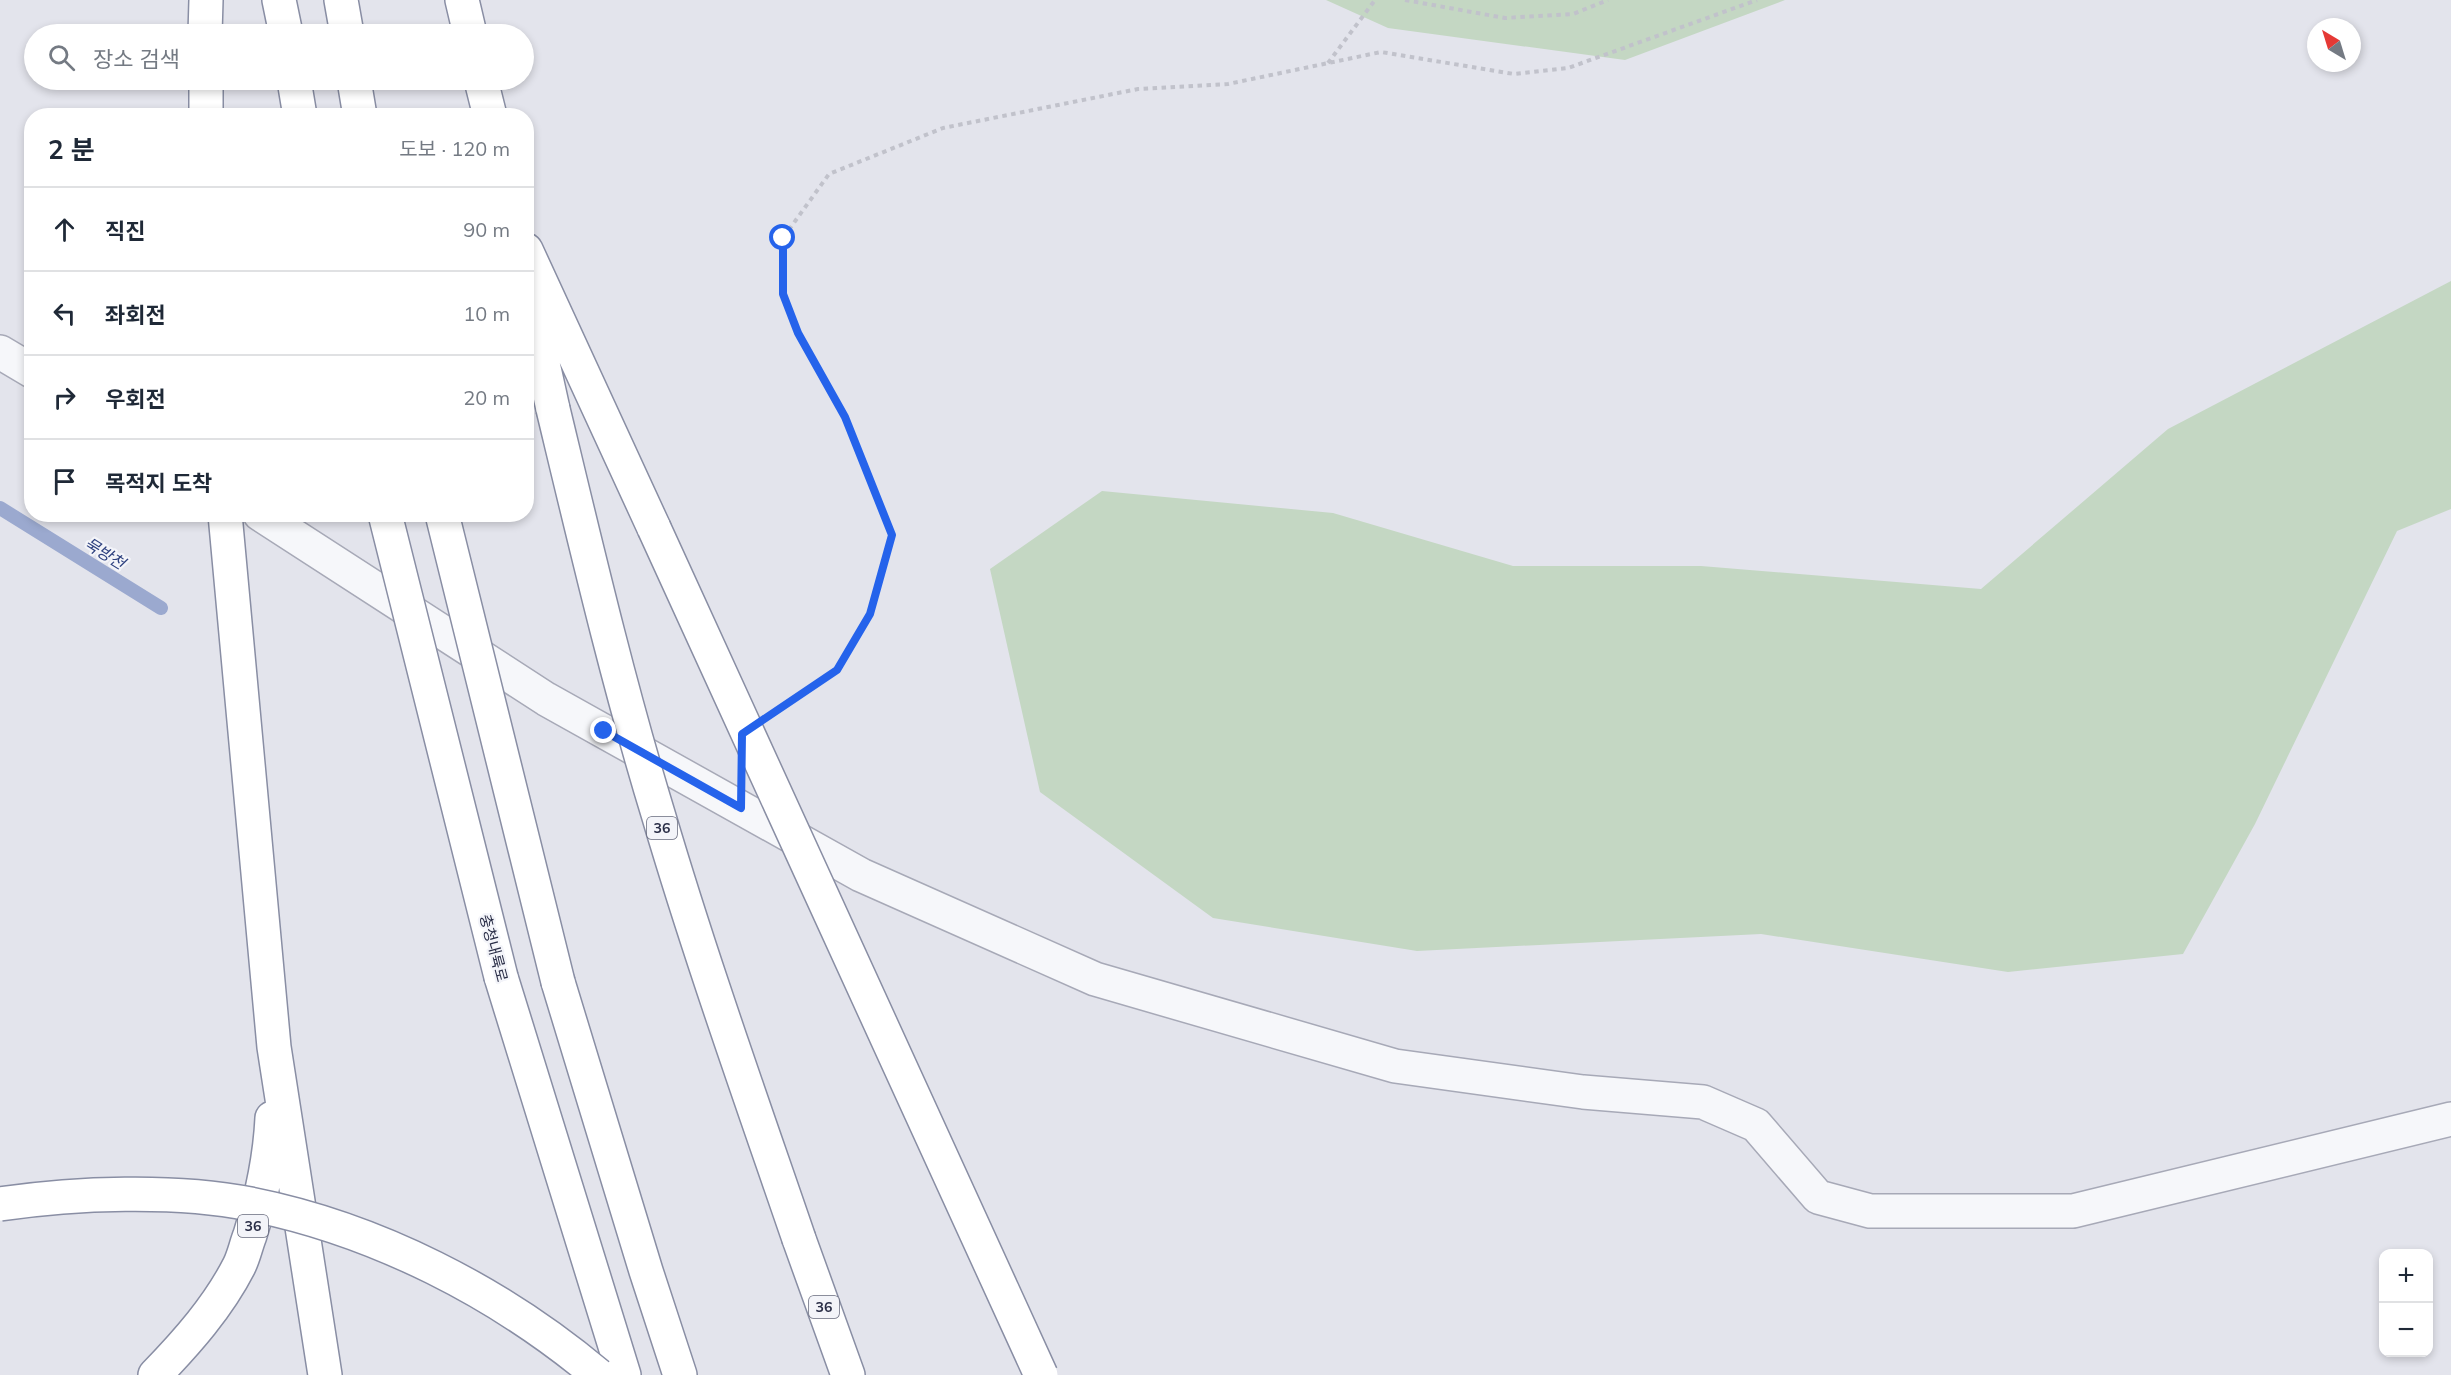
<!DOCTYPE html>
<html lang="ko">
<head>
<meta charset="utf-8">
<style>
	:root { --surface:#fff; --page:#f2f2f3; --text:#1f2937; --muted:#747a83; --line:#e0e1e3 }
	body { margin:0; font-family:Mulish,"Noto Sans KR",sans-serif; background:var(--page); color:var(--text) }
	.controls { position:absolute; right:18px; bottom:18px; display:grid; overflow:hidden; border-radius:12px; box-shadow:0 3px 9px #0003 }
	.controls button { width:54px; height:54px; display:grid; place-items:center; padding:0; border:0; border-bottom:2px solid var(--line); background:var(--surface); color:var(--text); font:30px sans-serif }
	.compass { position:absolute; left:2307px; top:18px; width:54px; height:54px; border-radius:50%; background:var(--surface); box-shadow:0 3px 9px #0003; rotate:322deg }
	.stop { position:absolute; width:18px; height:18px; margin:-14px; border:4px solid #2563eb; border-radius:50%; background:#fff }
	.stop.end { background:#2563eb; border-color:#fff; box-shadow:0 2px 6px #0008 }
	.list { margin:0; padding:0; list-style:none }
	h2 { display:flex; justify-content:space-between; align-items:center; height:78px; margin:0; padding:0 24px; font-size:26px }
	h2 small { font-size:20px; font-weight:400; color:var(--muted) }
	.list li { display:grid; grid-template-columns:39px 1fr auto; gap:18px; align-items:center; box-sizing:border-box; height:84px; padding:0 24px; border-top:2px solid var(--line) }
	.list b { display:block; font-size:22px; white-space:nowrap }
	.list em { font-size:20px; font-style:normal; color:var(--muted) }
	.icon { flex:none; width:33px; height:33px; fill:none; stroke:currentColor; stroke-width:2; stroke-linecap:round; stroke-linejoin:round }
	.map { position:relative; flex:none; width:2451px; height:1375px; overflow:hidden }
	.search { position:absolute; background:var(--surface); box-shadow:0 3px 9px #0003; left:24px; top:24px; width:510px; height:66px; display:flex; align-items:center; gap:15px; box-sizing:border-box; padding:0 21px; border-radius:33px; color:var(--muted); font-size:22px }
	.panel { position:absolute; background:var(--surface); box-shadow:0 3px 9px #0003; left:24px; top:108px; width:510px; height:414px; border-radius:24px }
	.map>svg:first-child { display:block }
</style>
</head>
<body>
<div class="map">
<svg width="2451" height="1375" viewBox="0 0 2451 1375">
	<rect width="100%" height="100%" fill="#e3e4ec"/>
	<path fill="#c4d7c3" d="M1326,0H1785L1625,60L1388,28Z
		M2451,281V509L2397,531L2255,824L2183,954L2008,972L1761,934L1417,951L1213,918L1040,792L990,569L1102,491L1333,513L1513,566H1701L1981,589L2168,429Z"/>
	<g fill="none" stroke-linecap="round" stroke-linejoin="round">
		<path stroke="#9ba9cf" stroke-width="14" d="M0,508L161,608"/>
		<g stroke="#a7a9b7" stroke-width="36">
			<path id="tertiary" d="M0,352L32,371
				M260,514L546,699L861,875L1095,979L1395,1066L1583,1092L1703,1102L1756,1125L1818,1197L1870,1211H2073L2451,1119"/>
		</g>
		<g stroke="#898ea4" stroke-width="36">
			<path id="trunk" d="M279,0L286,34
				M341,0L347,34
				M462,0L470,34
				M205,34L206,0
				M206,80V116
				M294,80L300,116
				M354,80L360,116
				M481,80L490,116
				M526,250L654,528
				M526,286L553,409
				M225,514L274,1047L325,1375
				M501,977L624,1375
				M558,982L646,1271L680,1375
				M799,1239L848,1375
				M155,1375C187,1342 218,1307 239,1266C244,1256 246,1245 250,1235C262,1196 270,1159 272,1118"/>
		</g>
		<path stroke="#c1c2cb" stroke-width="4" stroke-dasharray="4.5 4.5" stroke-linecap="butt" d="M1405,0L1505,18L1573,14L1608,0
			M1328,63L1375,0
			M778,709L837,670L870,614L892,535L845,417L798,333L783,294V238L829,174L943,128L1138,89L1228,84L1381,52L1514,74L1568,68L1757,0"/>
		<use href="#tertiary" stroke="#f6f7fa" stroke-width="33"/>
		<use href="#trunk" stroke="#fff" stroke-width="33"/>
		<g stroke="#898ea4" stroke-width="36" stroke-linecap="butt">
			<path id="trunk-bridge" d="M553,409C586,546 618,683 659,817C701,959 751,1099 799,1239
				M385,514L501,977
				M442,514L558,982
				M654,528L1041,1375
				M0,1204C75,1193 175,1189 250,1204C376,1229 499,1292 598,1375"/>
		</g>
		<use href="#trunk-bridge" stroke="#fff" stroke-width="33"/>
	</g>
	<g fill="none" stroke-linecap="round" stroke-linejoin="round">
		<path stroke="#2563eb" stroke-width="8" d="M604,731L741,808L742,734L837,670L870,614L892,535L845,417L798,333L783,294V238"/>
	</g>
	<g text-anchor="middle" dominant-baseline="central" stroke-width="4.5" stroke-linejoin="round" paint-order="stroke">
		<g fill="#f3f4f9" stroke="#66697c" stroke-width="1.5">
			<rect x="647" y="817" width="30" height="22" rx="4.5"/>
			<rect x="238" y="1215" width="30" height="22" rx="4.5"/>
			<rect x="809" y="1296" width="30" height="22" rx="4.5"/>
		</g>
		<g font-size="14" font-weight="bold" fill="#292d46">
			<text x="662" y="828">36</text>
			<text x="253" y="1226">36</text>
			<text x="824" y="1307">36</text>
		</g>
		<g font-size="15" fill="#292d46" stroke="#f3f4f9">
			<text transform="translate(494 948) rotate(75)">충청내륙로</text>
		</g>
		<g font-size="16" font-style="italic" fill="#2e417f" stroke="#f3f4f9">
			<text transform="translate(105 553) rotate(32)">묵방천</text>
		</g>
	</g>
</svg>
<div class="controls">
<button>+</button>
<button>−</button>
</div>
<svg class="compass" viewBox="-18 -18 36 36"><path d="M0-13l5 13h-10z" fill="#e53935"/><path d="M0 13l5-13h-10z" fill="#747a83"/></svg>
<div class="stop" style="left:783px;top:238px"></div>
<div class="stop end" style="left:604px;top:731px"></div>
<div class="search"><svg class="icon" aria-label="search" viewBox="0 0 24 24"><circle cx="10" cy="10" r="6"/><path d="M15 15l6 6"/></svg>장소 검색</div>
<section class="panel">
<h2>2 분<small>도보 · 120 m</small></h2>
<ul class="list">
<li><svg class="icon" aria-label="ahead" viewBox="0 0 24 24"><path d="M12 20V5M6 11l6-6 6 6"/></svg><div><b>직진</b></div><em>90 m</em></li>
<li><svg class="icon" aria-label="left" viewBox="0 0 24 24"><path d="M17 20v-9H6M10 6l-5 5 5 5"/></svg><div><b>좌회전</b></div><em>10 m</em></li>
<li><svg class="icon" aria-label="right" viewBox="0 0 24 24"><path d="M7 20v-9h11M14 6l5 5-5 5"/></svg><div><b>우회전</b></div><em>20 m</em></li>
<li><svg class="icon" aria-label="arrive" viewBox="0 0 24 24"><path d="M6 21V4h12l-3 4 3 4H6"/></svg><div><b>목적지 도착</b></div></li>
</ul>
</section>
</div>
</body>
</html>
